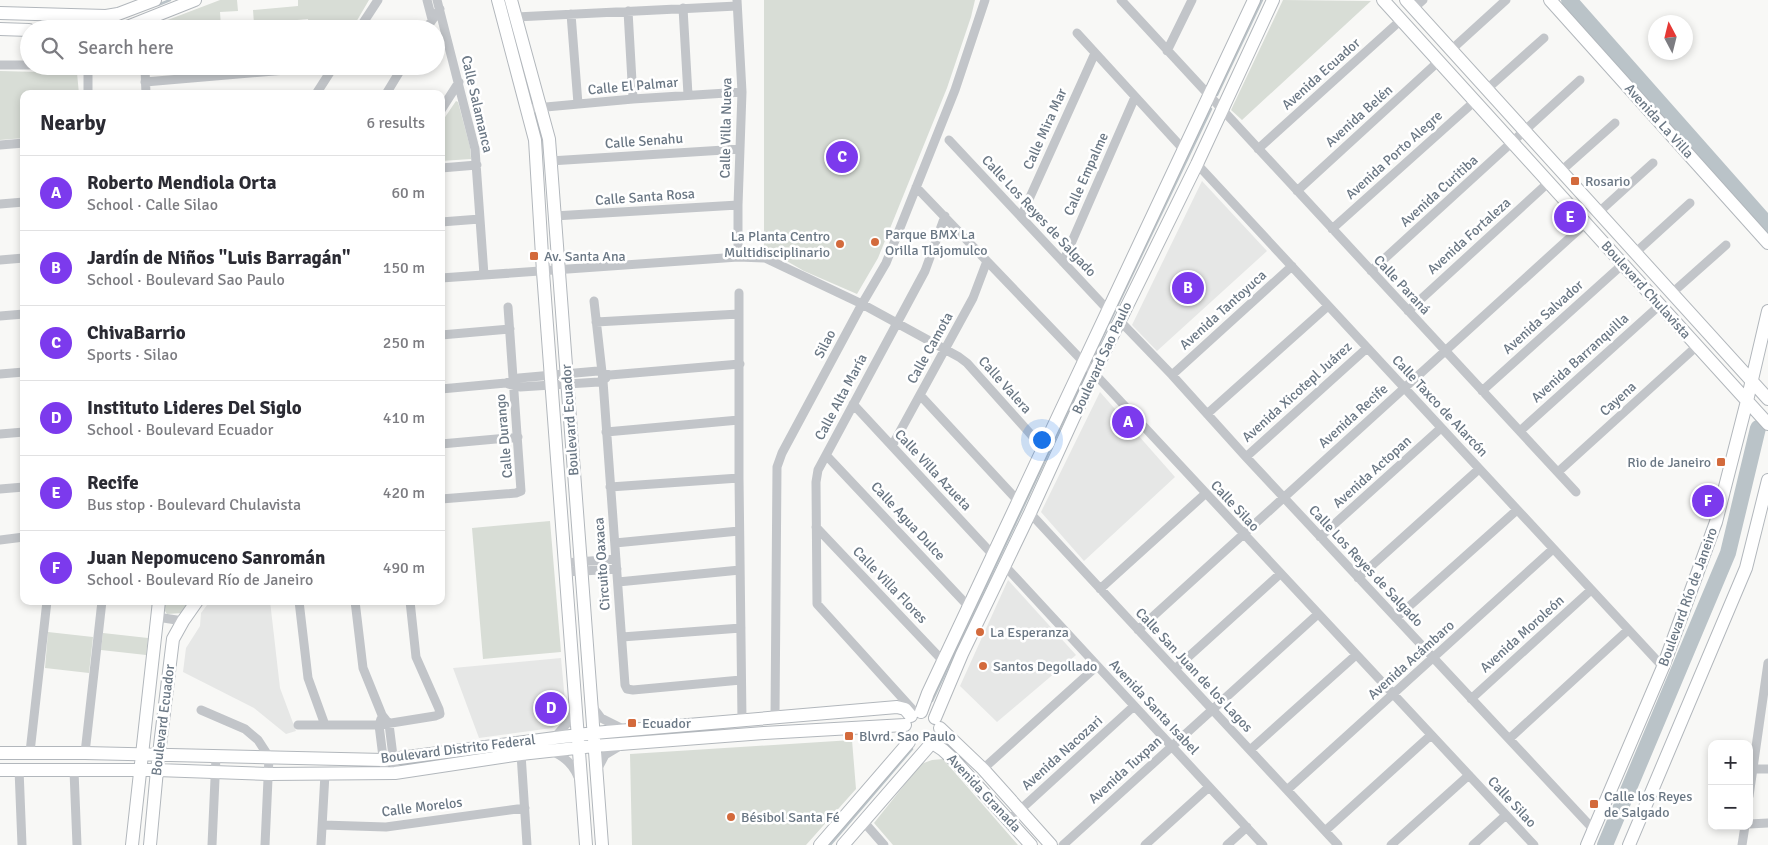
<!DOCTYPE html>
<html lang="en">
<head>
<meta charset="utf-8">
<style>
	:root { --surface:#fff; --page:#f2f2f3; --text:#2b2b33; --muted:#7c7c81; --line:#e1e1e2; --accent:#7c3aed }
	body { margin:0; font-family:Signika,sans-serif; background:var(--page); color:var(--text) }
	.controls { position:absolute; right:15px; bottom:15px; display:grid; overflow:hidden; border-radius:10px; box-shadow:0 2px 8px #0003 }
	.controls button { width:45px; height:45px; display:grid; place-items:center; padding:0; border:0; border-bottom:1px solid var(--line); background:var(--surface); color:var(--text); font:25px sans-serif }
	.compass { position:absolute; left:1648px; top:15px; width:45px; height:45px; border-radius:50%; background:var(--surface); box-shadow:0 2px 8px #0003; rotate:353deg }
	.you { position:absolute; left:1041px; top:439px; width:18px; height:18px; margin:-12px; border:4px solid #fff; border-radius:50%; background:#1a73e8; box-shadow:0 0 0 8px #1a73e833 }
	.badge { display:grid; place-items:center; width:32px; height:32px; border-radius:50%; background:var(--accent); color:#fff; font-size:16px; font-weight:700 }
	.pin { position:absolute; translate:-50% -50%; border:2px solid #fff; box-shadow:0 1px 5px #0006 }
	.list { margin:0; padding:0; list-style:none }
	h2 { display:flex; justify-content:space-between; align-items:center; height:65px; margin:0; padding:0 20px; font-size:21px }
	h2 small { font-size:16px; font-weight:400; color:var(--muted) }
	.list li { display:grid; grid-template-columns:32px 1fr auto; gap:15px; align-items:center; box-sizing:border-box; height:75px; padding:0 20px; border-top:1px solid var(--line) }
	.list b { display:block; font-size:19px; white-space:nowrap }
	.list p { margin:0; font-size:16px; white-space:nowrap; color:var(--muted) }
	.list em { font-size:16px; font-style:normal; color:var(--muted) }
	.icon { flex:none; width:28px; height:28px; fill:none; stroke:currentColor; stroke-width:2; stroke-linecap:round; stroke-linejoin:round }
	.map { position:relative; flex:none; width:1768px; height:845px; overflow:hidden }
	.search { position:absolute; background:var(--surface); box-shadow:0 2px 8px #0003; left:20px; top:20px; width:425px; height:55px; display:flex; align-items:center; gap:12px; box-sizing:border-box; padding:0 18px; border-radius:28px; color:var(--muted); font-size:19px }
	.panel { position:absolute; background:var(--surface); box-shadow:0 2px 8px #0003; left:20px; top:90px; width:425px; height:515px; border-radius:10px }
	.map>svg:first-child { display:block }
</style>
</head>
<body>
<div class="map">
<svg width="1768" height="845" viewBox="0 0 1768 845">
	<rect width="100%" height="100%" fill="#f8f8f6"/>
	<path fill="#e6e7e6" d="M1202,181L1267,251L1157,351L1132,325Z
		M1100,392L1175,477L1084,561L1041,512Z
		M1008,580L1076,655L997,722L960,686Z
		M210,601H270L280,688L296,731L286,734L254,708L183,672L186,648L200,626L201,613Z
		M561,658L566,712L563,722L552,728L479,738L453,668Z"/>
	<path fill="#d8ddd6" d="M220,0H237L238,11L220,12L221,27L193,29H144Z
		M298,0H369L352,29H309L308,19L254,24L253,10L298,6Z
		M764,0H975L971,17L947,88L878,258L857,294L804,271L764,248Z
		M1283,0L1371,1L1242,120L1231,110Z
		M0,71L77,73L79,94H24V138L0,140Z
		M456,101L458,102L470,147L471,159L441,161V123Z
		M550,521L561,652L483,659L472,528Z
		M164,601H190L182,613L167,614L163,608Z
		M48,632L93,637L89,673L45,668Z
		M103,633L148,638L146,655L101,650Z
		M852,740L856,789L806,845H632L630,754Z
		M943,759L1018,845H893L874,823L921,764L932,760Z"/>
	<g fill="none" stroke-linecap="round" stroke-linejoin="round">
		<path stroke="#bac3c8" stroke-width="2.5" d="M158,5L170,0
			M1217,95L1262,0
			M1090,363L1211,109
			M932,701L1085,375
			M830,845L912,749"/>
		<path stroke="#bac3c8" stroke-width="16" d="M1569,0L1768,225
			M1605,845L1728,553L1758,428"/>
		<g stroke="#b2b7bc" stroke-width="14">
			<path id="secondary" d="M498,0L535,140L543,272L586,845
				M511,0L549,139L602,845
				M1383,0L1768,424
				M1406,0L1768,399
				M1550,0L1768,243
				M0,13L106,16L118,14L155,0
				M0,29L29,30
				M122,29L195,0
				M921,712L928,693L1254,0
				M935,718L962,654L1030,513L1094,373L1197,164L1273,0
				M940,728L983,769L1051,845
				M934,744L943,750L955,761L1031,845
				M0,753H85L384,760L594,733L897,707L905,709L911,716
				M0,770H157L269,774L395,773L521,754L594,746L764,733L905,725
				M132,845L159,601
				M150,845L157,770L173,639L183,621L197,601
				M820,845L909,742
				M843,845L929,746
				M1587,845L1663,667L1716,522L1747,401L1768,311
				M1629,845L1746,568L1768,480"/>
		</g>
		<path stroke="#c2c5c9" stroke-width="9" d="M427,0L432,19
			M437,0L475,149L484,275
			M737,0L742,92L738,205V257
			M1121,0L1576,492
			M683,8L688,95
			M1413,9L1423,0
			M628,11L633,99
			M571,14L578,104
			M516,17L737,6
			M359,29L378,0
			M426,29L440,9
			M1077,33L1184,150
			M1451,50L1506,0
			M1167,51L1192,0
			M0,65H29
			M72,66H86
			M145,69L146,94
			M145,82L333,66
			M1487,89L1544,38
			M88,94V73L91,66
			M316,94L334,66
			M386,94L403,66
			M535,108L633,99L742,92
			M441,110L459,82
			M949,140L1108,310
			M0,145L24,143
			M1258,149L1401,20
			M550,161L740,149
			M1197,164L1663,667
			M441,168L477,165
			M1561,171L1615,123
			M916,187L1094,373L1534,845
			M1297,191L1439,61
			M0,204L24,202
			M1599,212L1653,163
			M554,216L738,205
			M1021,217L1095,53
			M441,222L480,219
			M1332,229L1475,101
			M1635,253L1690,203
			M0,260L24,258
			M1063,262L1135,97
			M1371,271L1580,80
			M441,278L738,257L765,258L862,304L959,357L967,363L1043,448
			M739,293V478L742,720
			M1672,293L1726,245
			M594,301L603,381L625,685L627,689L633,690L741,680
			M1408,311L1549,182
			M0,316L24,314
			M1119,320L1172,375L1246,457L1594,830
			M596,322L739,314
			M441,335L510,329
			M0,374L24,372
			M1172,375L1292,266
			M508,384L520,387L599,382L606,378
			M441,389L506,383L519,378L598,371L610,375L740,364
			M1482,391L1623,264
			M920,395L1018,501
			M853,404L993,555
			M1207,414L1328,306
			M1520,431L1660,305
			M606,432L739,420
			M0,434L24,432
			M441,444L518,437
			M892,446L973,298L987,261
			M826,455L969,607
			M1246,457L1367,348
			M1558,472L1697,346
			M610,487L739,478
			M0,489L24,487
			M441,499L516,493L521,491L508,307
			M1030,513L1338,845
			M816,527L943,661
			M1320,537L1441,428
			M0,540L24,537
			M615,543L739,531
			M565,563L616,559
			M1005,566L1263,845
			M565,572L617,569
			M1358,578L1479,469
			M618,582L740,570
			M1100,589L1205,494
			M299,601L308,678L325,725
			M355,601L363,668L382,715L389,724L394,764
			M157,617L183,621
			M1396,618L1517,510
			M1138,630L1586,223
			M622,637L741,628
			M1175,669L1280,574
			M1471,699L1591,590
			M592,706L601,718L623,729
			M201,710L245,729L258,740L269,757L265,845
			M914,711L817,604L816,482L818,470L925,271L945,216
			M775,717L777,467L782,453L862,304L886,263L955,90L985,0
			M381,719L379,725L384,765
			M298,725H379L435,716L440,714L439,709L416,657L410,601
			M555,737L569,721L574,709
			M1509,739L1628,630
			M1250,750L1356,655
			M551,751C564,756 573,764 578,777
			M30,752L47,601
			M85,753L102,601
			M521,754L527,845
			M19,769L22,845
			M983,769L1097,666
			M1753,769H1768
			M597,770L605,755L620,746
			M74,771L77,845
			M1287,790L1553,549
			M1749,796L1768,663
			M1009,820L1134,706
			M863,821L884,845
			M1749,824L1768,823
			M323,825L386,827L525,808
			M1325,831L1431,735
			M212,845L216,757
			M321,845L325,774
			M1063,845L1318,614
			M1145,845L1209,787
			M1227,845L1247,827
			M1391,845L1469,775
			M1473,845L1506,815
			M1742,845L1745,826"/>
		<use href="#secondary" stroke="#fff" stroke-width="12"/>
	</g>
	<g fill="#d36a3c" stroke="#fff" stroke-width="2">
		<rect x="1570" y="176" width="10" height="10" rx="2.5"/>
		<circle cx="875" cy="242" r="5"/>
		<circle cx="840" cy="244" r="5"/>
		<rect x="529" y="251" width="10" height="10" rx="2.5"/>
		<rect x="1716" y="457" width="10" height="10" rx="2.5"/>
		<circle cx="980" cy="632" r="5"/>
		<circle cx="983" cy="666" r="5"/>
		<rect x="627" y="718" width="10" height="10" rx="2.5"/>
		<rect x="844" y="731" width="10" height="10" rx="2.5"/>
		<rect x="1589" y="799" width="10" height="10" rx="2.5"/>
		<circle cx="731" cy="817" r="5"/>
	</g>
	<g text-anchor="middle" dominant-baseline="central" stroke-width="5" stroke-linejoin="round" paint-order="stroke">
		<g font-size="14" fill="#6a7784" stroke="#fff">
			<text transform="translate(1321 74) rotate(-42)">Avenida Ecuador</text>
			<text transform="translate(633 86) rotate(-5)">Calle El Palmar</text>
			<text transform="translate(477 104) rotate(77)">Calle Salamanca</text>
			<text transform="translate(1359 116) rotate(-42)">Avenida Belén</text>
			<text transform="translate(1659 121) rotate(48)">Avenida La Villa</text>
			<text transform="translate(726 128) rotate(-89)">Calle Villa Nueva</text>
			<text transform="translate(1045 129) rotate(-66)">Calle Mira Mar</text>
			<text transform="translate(644 141) rotate(-4)">Calle Senahu</text>
			<text transform="translate(1394 155) rotate(-42)">Avenida Porto Alegre</text>
			<text transform="translate(1086 174) rotate(-66)">Calle Empalme</text>
			<text transform="translate(1439 191) rotate(-42)">Avenida Curitiba</text>
			<text transform="translate(645 197) rotate(-4)">Calle Santa Rosa</text>
			<text transform="translate(1039 216) rotate(47)">Calle Los Reyes de Salgado</text>
			<text transform="translate(1469 236) rotate(-42)">Avenida Fortaleza</text>
			<text transform="translate(1402 285) rotate(47)">Calle Paraná</text>
			<text transform="translate(1646 290) rotate(48)">Boulevard Chulavista</text>
			<text transform="translate(1223 310) rotate(-42)">Avenida Tantoyuca</text>
			<text transform="translate(1543 317) rotate(-42)">Avenida Salvador</text>
			<text transform="translate(825 344) rotate(-62)">Silao</text>
			<text transform="translate(930 348) rotate(-61)">Calle Camota</text>
			<text transform="translate(1102 358) rotate(-65)">Boulevard Sao Paulo</text>
			<text transform="translate(1580 358) rotate(-42)">Avenida Barranquilla</text>
			<text transform="translate(1005 385) rotate(48)">Calle Valera</text>
			<text transform="translate(1297 392) rotate(-42)">Avenida Xicotepl Juárez</text>
			<text transform="translate(841 397) rotate(-62)">Calle Alta María</text>
			<text transform="translate(1618 399) rotate(-42)">Cayena</text>
			<text transform="translate(1440 406) rotate(47)">Calle Taxco de Alarcón</text>
			<text transform="translate(1353 416) rotate(-42)">Avenida Recife</text>
			<text transform="translate(570 420) rotate(-94)">Boulevard Ecuador</text>
			<text transform="translate(504 436) rotate(-95)">Calle Durango</text>
			<text transform="translate(933 470) rotate(47)">Calle Villa Azueta</text>
			<text transform="translate(1372 472) rotate(-42)">Avenida Actopan</text>
			<text transform="translate(1235 506) rotate(47)">Calle Silao</text>
			<text transform="translate(908 521) rotate(47)">Calle Agua Dulce</text>
			<text transform="translate(602 564) rotate(-94)">Circuito Oaxaca</text>
			<text transform="translate(1366 566) rotate(47)">Calle Los Reyes de Salgado</text>
			<text transform="translate(890 585) rotate(46)">Calle Villa Flores</text>
			<text transform="translate(1688 597) rotate(-70)">Boulevard Río de Janeiro</text>
			<text transform="translate(1522 634) rotate(-42)">Avenida Moroleón</text>
			<text transform="translate(1411 660) rotate(-42)">Avenida Acámbaro</text>
			<text transform="translate(1194 670) rotate(47)">Calle San Juan de los Lagos</text>
			<text transform="translate(1154 707) rotate(47)">Avenida Santa Isabel</text>
			<text transform="translate(163 720) rotate(-83)">Boulevard Ecuador</text>
			<text transform="translate(458 749) rotate(-7)">Boulevard Distrito Federal</text>
			<text transform="translate(1062 753) rotate(-42)">Avenida Nacozari</text>
			<text transform="translate(1125 770) rotate(-42)">Avenida Tuxpan</text>
			<text transform="translate(984 793) rotate(47)">Avenida Granada</text>
			<text transform="translate(1512 802) rotate(47)">Calle Silao</text>
			<text transform="translate(422 807) rotate(-7)">Calle Morelos</text>
		</g>
		<g font-size="14" fill="#6a7784" stroke="#fff" text-anchor="start">
			<text x="1585" y="181">Rosario</text>
			<text x="885" y="234">Parque BMX La<tspan x="885" dy="16">Orilla Tlajomulco</tspan></text>
			<text x="830" y="236" text-anchor="end">La Planta Centro<tspan x="830" dy="16">Multidisciplinario</tspan></text>
			<text x="544" y="256">Av. Santa Ana</text>
			<text x="1711" y="462" text-anchor="end">Rio de Janeiro</text>
			<text x="990" y="632">La Esperanza</text>
			<text x="993" y="666">Santos Degollado</text>
			<text x="642" y="723">Ecuador</text>
			<text x="859" y="736">Blvrd. Sao Paulo</text>
			<text x="1604" y="796">Calle los Reyes<tspan x="1604" dy="16">de Salgado</tspan></text>
			<text x="741" y="817">Bésibol Santa Fé</text>
		</g>
	</g>
</svg>
<div class="controls">
<button>+</button>
<button>−</button>
</div>
<svg class="compass" viewBox="-18 -18 36 36"><path d="M0-13l5 13h-10z" fill="#e53935"/><path d="M0 13l5-13h-10z" fill="#7c7c81"/></svg>
<div class="you"></div>
<div class="pin badge" style="left:1128px;top:422px">A</div>
<div class="pin badge" style="left:1188px;top:288px">B</div>
<div class="pin badge" style="left:842px;top:157px">C</div>
<div class="pin badge" style="left:551px;top:708px">D</div>
<div class="pin badge" style="left:1570px;top:217px">E</div>
<div class="pin badge" style="left:1708px;top:501px">F</div>
<div class="search"><svg class="icon" aria-label="search" viewBox="0 0 24 24"><circle cx="10" cy="10" r="6"/><path d="M15 15l6 6"/></svg>Search here</div>
<section class="panel">
<h2>Nearby<small>6 results</small></h2>
<ul class="list">
<li><span class="badge">A</span><div><b>Roberto Mendiola Orta</b><p>School · Calle Silao</p></div><em>60 m</em></li>
<li><span class="badge">B</span><div><b>Jardín de Niños &quot;Luis Barragán&quot;</b><p>School · Boulevard Sao Paulo</p></div><em>150 m</em></li>
<li><span class="badge">C</span><div><b>ChivaBarrio</b><p>Sports · Silao</p></div><em>250 m</em></li>
<li><span class="badge">D</span><div><b>Instituto Lideres Del Siglo</b><p>School · Boulevard Ecuador</p></div><em>410 m</em></li>
<li><span class="badge">E</span><div><b>Recife</b><p>Bus stop · Boulevard Chulavista</p></div><em>420 m</em></li>
<li><span class="badge">F</span><div><b>Juan Nepomuceno Sanromán</b><p>School · Boulevard Río de Janeiro</p></div><em>490 m</em></li>
</ul>
</section>
</div>
</body>
</html>
